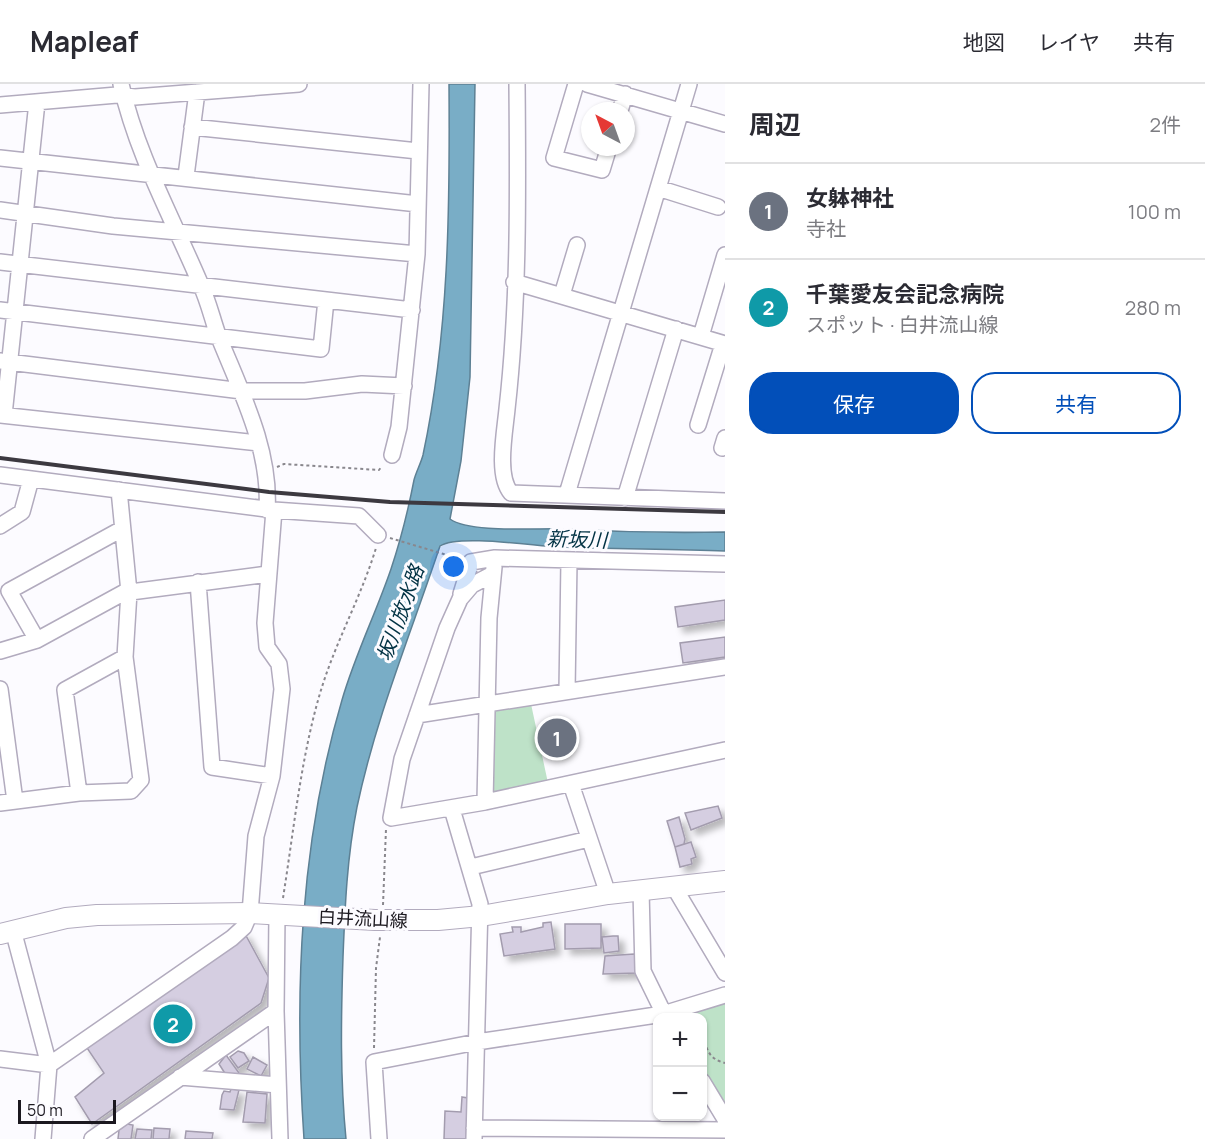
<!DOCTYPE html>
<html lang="ja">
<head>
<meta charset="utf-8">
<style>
	:root { --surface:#fff; --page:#f2f2f3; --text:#2b2b33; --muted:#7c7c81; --line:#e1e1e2; --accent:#024fb9 }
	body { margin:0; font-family:Manrope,"Noto Sans JP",sans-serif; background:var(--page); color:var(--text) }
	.controls { position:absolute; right:18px; bottom:18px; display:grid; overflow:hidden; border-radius:12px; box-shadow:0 2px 4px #0004 }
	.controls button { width:54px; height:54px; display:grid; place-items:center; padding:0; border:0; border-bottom:2px solid var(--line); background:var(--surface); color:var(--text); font:30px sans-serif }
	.compass { position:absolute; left:581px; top:18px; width:54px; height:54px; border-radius:50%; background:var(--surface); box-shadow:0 2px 4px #0004; rotate:319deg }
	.scale { position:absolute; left:18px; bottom:15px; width:98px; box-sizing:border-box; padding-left:6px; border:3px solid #1b181f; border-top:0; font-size:16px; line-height:21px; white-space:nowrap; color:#1b181f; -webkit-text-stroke:4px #fcfbff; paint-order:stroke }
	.you { position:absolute; left:454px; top:483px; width:21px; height:21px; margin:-15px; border:4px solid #fff; border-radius:50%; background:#1a73e8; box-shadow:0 0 0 9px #1a73e833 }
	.badge { display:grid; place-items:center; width:39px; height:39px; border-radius:50%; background:var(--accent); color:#fff; font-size:20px; font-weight:700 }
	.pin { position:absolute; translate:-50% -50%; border:3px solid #fff; box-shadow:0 2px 6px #0006 }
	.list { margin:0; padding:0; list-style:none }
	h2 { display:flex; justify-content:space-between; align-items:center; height:78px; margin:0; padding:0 24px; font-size:26px }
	h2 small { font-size:20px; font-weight:400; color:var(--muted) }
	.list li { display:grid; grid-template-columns:39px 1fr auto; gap:18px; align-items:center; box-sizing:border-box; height:96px; padding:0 24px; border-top:2px solid var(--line) }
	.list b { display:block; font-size:22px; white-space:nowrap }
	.list p { margin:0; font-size:20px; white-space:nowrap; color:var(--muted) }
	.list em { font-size:20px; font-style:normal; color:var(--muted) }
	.actions { display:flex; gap:12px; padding:18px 24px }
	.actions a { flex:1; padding:14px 0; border:2px solid var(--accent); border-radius:24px; text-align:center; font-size:21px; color:var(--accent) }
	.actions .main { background:var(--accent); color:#fff }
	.map { position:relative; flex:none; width:725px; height:1055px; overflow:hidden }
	header { display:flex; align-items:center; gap:36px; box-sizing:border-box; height:84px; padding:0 30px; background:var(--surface); border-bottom:2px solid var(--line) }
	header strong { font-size:28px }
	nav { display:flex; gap:33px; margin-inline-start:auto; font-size:21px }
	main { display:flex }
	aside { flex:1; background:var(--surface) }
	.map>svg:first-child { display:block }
</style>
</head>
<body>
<header>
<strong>Mapleaf</strong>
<nav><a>地図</a><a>レイヤ</a><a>共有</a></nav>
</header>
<main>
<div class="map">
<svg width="725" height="1055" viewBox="0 0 725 1055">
	<defs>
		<filter id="shadow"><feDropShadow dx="5.5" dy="5.5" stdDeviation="3" flood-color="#0004"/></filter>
	</defs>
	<rect width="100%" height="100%" fill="#fcfbff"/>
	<path fill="#bee2c8" d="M531,620L548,699L494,709L491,703L492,628L496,625Z
		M725,918V1023L703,982L702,934H676Z"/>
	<path fill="#79adc6" stroke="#5d8094" stroke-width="1.5" d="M449,0H475L470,293L461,377L450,435C469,449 537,444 563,445C617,448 671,449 725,448V467C670,465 614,465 559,463C534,462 458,450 440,462C411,549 376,633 357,723C347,773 345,822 343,873C341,934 340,994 346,1055H304C294,908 300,758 342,616C355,571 376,529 391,485C401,455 408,427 414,396C416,388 421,379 423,371C449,249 450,124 449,0Z"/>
	<path fill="#d5cee1" stroke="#a39cae" stroke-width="1.5" filter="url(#shadow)" d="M725,516V536L678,543L675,523Z
		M725,553V573L683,579L680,559Z
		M558,640L560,649L566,651L568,657L562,661L563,664L556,666L555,663L550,664L547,652L550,651L548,642Z
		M718,722L722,734L691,746L685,729Z
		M679,733L685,755L684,760L675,763L667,737Z
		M691,758L696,773L691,775L692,780L680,783L675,763Z
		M551,838L555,865L504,872L500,850L513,848L512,843H521V848L543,843V839Z
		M565,840H601V864L565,865Z
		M244,848L269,894L261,919L92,1040L75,1013L104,989L85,961Z
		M613,852H618L619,867L604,869L602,853Z
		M634,870L637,873V889L603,890L605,872Z
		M238,967L244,969L249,977L238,984L230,973Z
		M226,971L239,989L235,992L226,991L219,980Z
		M253,973L267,981L261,992L247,985Z
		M231,1005L239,1006L234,1026L220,1025L222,1011L224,1007L230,1008Z
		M247,1008L267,1010L265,1039L243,1038Z
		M462,1013L468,1014L466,1055H444L445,1027L461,1028Z
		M127,1040L133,1041L131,1055H118L119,1046Z
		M154,1044L170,1045L169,1055H153Z
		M137,1045L152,1046L151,1055H135Z
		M186,1047L213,1049L212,1055H185Z"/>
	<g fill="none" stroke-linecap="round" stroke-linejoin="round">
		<g stroke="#b2abbe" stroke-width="18">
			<path id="minor" d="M121,0C137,71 172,133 200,199C208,216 212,234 218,251C240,306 271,365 267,426
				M517,0C518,108 519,218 507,325C505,347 496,392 511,409L725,417
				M576,0L554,74L602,86L609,63
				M587,0L725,40
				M0,21L117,11L135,13L299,0
				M620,27L625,10
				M192,43L418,67
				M0,74L418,120
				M186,92L197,8
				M658,104L718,123
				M0,126L113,142L417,170
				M0,178L412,226
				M514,198L725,260
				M562,211L577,161
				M0,226L321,265L326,216
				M701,252L725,171
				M0,277L242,307H305L362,300L404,302
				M0,331L258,359
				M4,331L37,18
				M698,341L723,260
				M722,364L725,354
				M392,371L399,343L417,170L421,0
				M0,391L274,426L359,432L378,451
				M567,410L689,0
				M625,414L676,245
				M0,442L22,428L31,395
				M493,490L472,501L460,515L447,544L402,675L391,734L485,718L725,666
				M198,498L212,683L272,692
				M461,510L471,478L495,474L725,480
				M37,556L9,507L122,445
				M0,567L37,556L123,509L268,490
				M0,605L15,717
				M567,607L569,477
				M417,631L725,583
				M571,700L608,810
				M79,709L65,606L125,573
				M485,718L489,534L494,483
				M0,719L79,709L131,707L141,696L125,573L129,508L119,406
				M452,725L480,820L474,1055
				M471,783L589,755
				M674,803L725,889
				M641,806L643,887L666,934
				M277,830L276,927L280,1055
				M0,975L49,981L13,846
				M180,993L278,1001
				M702,997L725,1035
				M474,1044L725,1046
				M43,1055L49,981L232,854L244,843L250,829L256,752L272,692L282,605L279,580L267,563L265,539L274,426
				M92,1055L276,927
				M379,1055L374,978L477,958L663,930L725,911"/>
		</g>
		<g stroke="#b2abbe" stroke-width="22">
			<path id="major" d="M0,850L66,834L97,831L250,829L375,836H438L481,832L608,810L725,797"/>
		</g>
		<path stroke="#89878d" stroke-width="2" stroke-dasharray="3 3" stroke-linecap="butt" d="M277,383L284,380L379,386L382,382
			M390,454L457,474
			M283,814C294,745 301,672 321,606C336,557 361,513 376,464
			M383,821L386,745
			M702,952C708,967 709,975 725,979
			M374,964L376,884L380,853"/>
		<use href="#minor" stroke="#fff" stroke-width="15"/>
		<use href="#major" stroke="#fff" stroke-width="20"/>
		<path stroke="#3c3940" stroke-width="4" d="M0,374L269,408L390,418L725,428"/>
	</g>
	<g text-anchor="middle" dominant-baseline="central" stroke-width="6" stroke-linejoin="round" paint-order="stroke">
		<g font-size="18" fill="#1b181f" stroke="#fcfbff">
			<text transform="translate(363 834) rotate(3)">白井流山線</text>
		</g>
		<g font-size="20" font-style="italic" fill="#023244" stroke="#fcfbff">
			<text transform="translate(577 455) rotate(2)">新坂川</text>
			<text transform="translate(400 529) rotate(-70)">坂川放水路</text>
		</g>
	</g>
</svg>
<div class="controls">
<button>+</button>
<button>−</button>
</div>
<svg class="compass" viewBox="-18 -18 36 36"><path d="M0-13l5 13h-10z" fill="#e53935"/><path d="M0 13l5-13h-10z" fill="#7c7c81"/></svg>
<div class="scale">50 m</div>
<div class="you"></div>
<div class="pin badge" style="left:557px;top:654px;background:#6b7280">1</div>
<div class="pin badge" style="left:173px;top:940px;background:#0f9aa8">2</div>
</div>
<aside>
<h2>周辺<small>2件</small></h2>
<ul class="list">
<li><span class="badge" style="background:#6b7280">1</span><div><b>女躰神社</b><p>寺社</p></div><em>100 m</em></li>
<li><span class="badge" style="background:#0f9aa8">2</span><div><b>千葉愛友会記念病院</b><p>スポット · 白井流山線</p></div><em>280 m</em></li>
</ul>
<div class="actions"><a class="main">保存</a><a>共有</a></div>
</aside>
</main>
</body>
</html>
